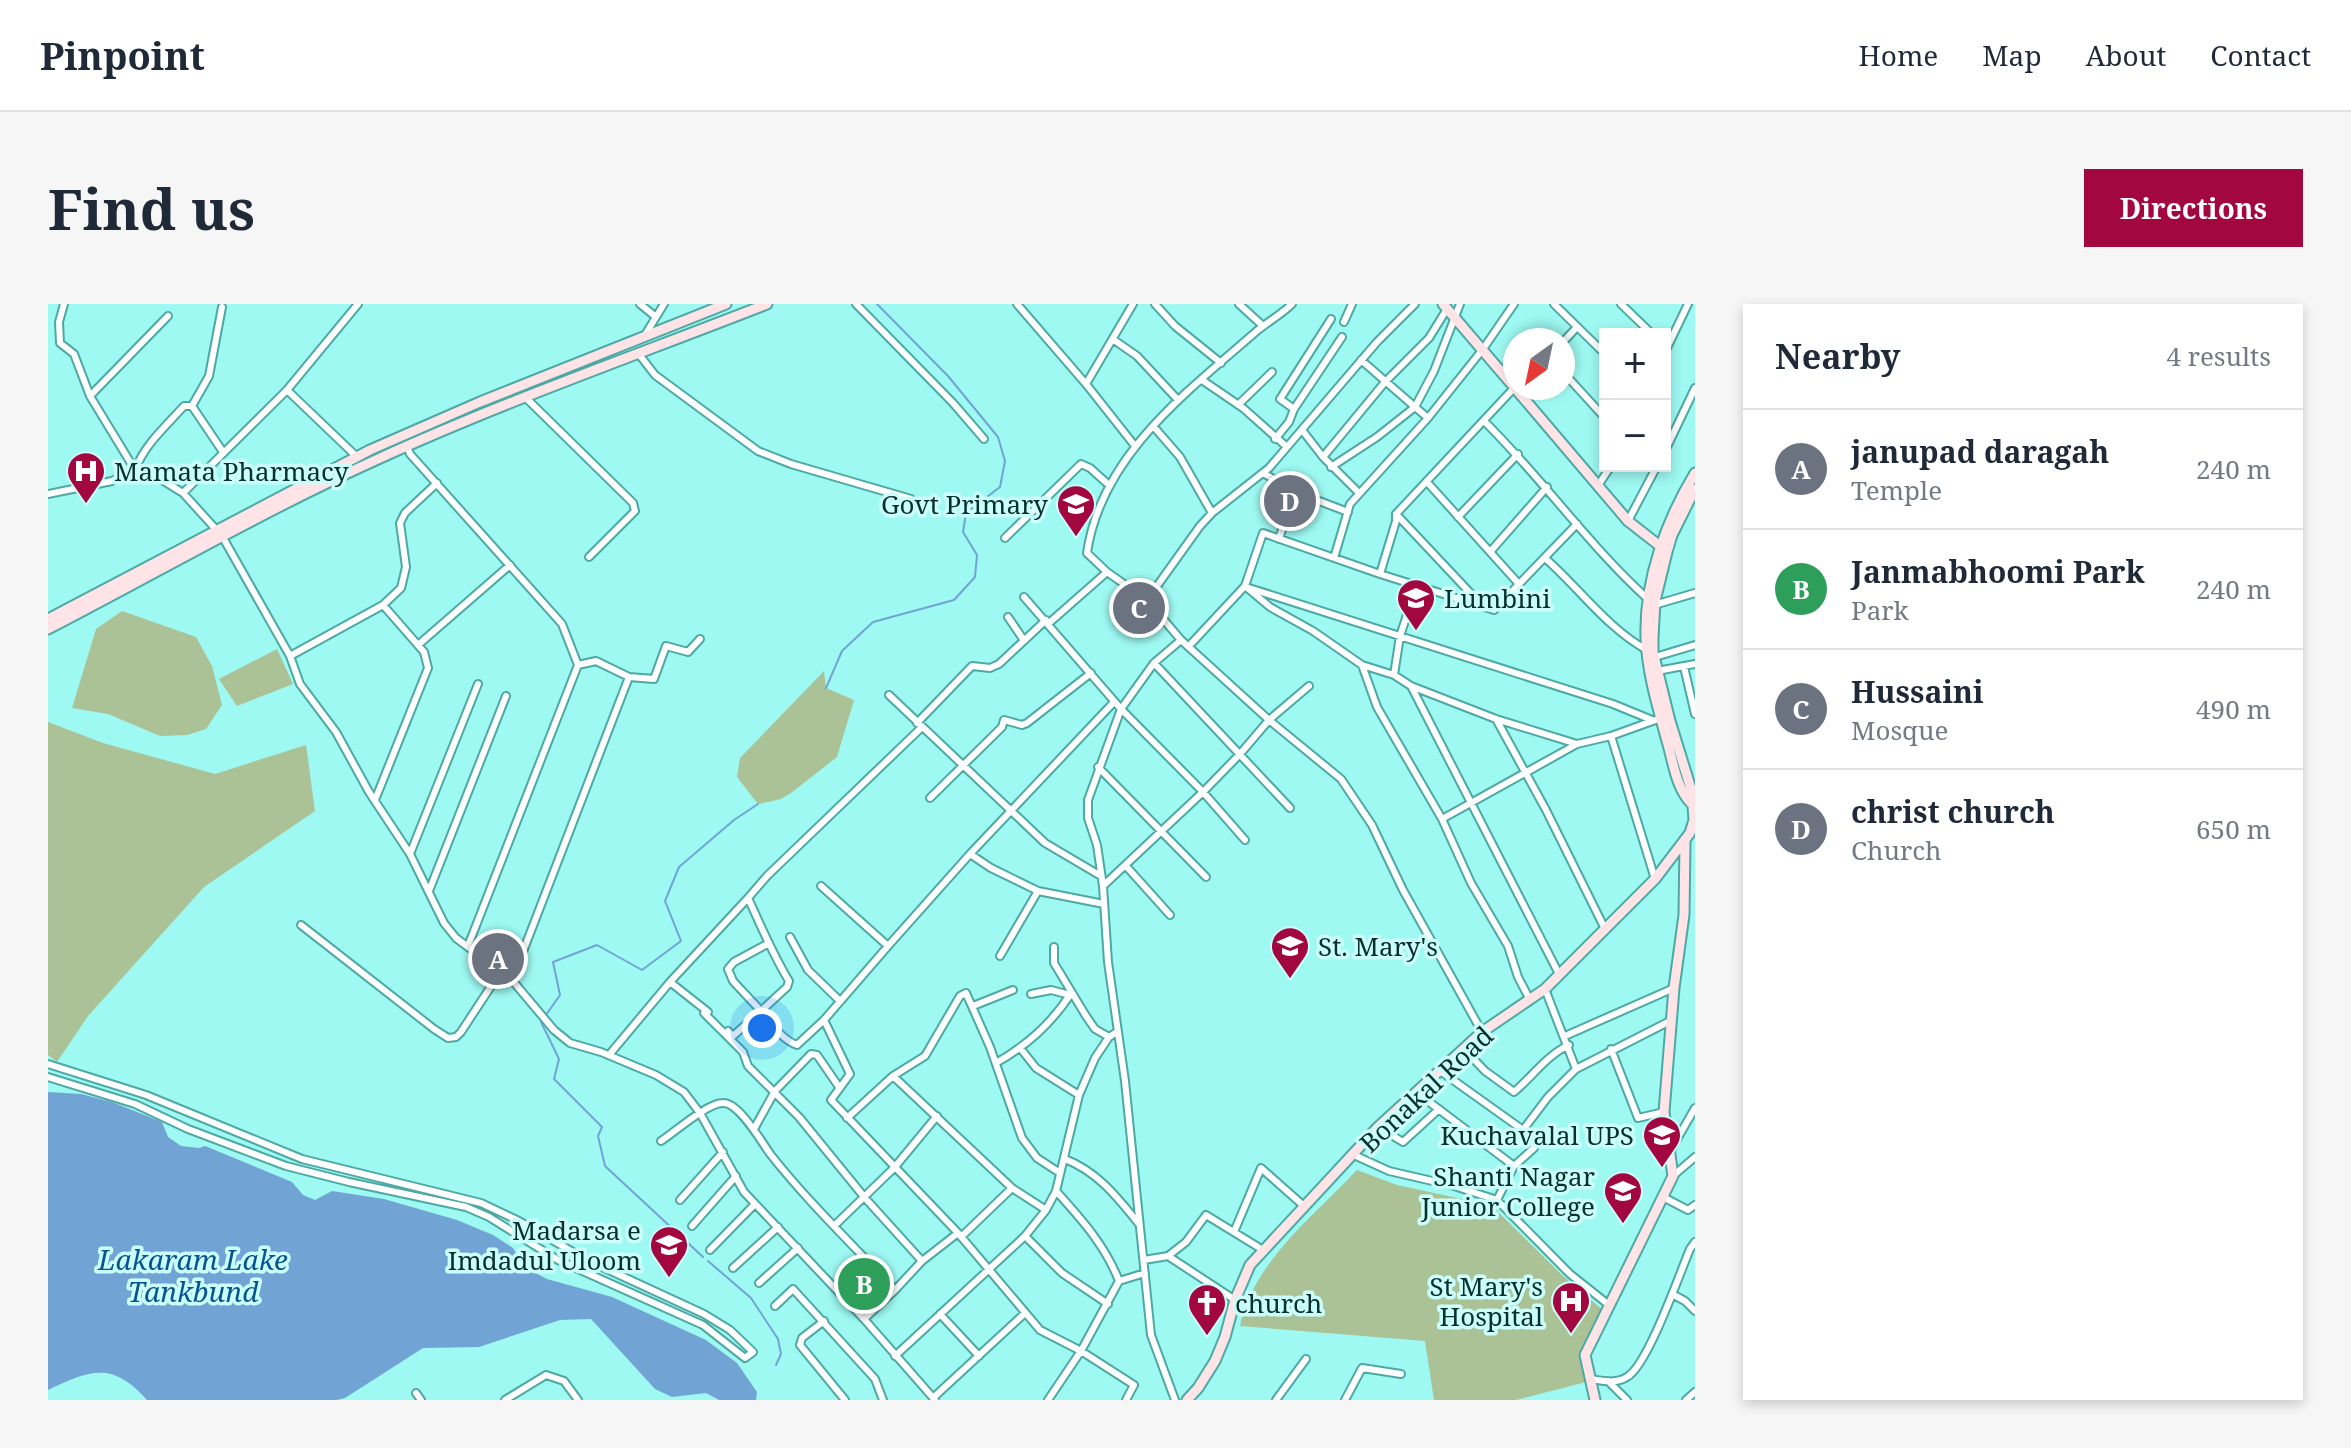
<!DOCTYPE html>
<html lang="en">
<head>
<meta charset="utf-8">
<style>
	:root { --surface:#fff; --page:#f6f6f7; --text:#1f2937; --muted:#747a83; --line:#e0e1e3; --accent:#a20740 }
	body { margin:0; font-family:"Noto Serif",serif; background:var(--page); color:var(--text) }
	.controls { position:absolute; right:24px; top:24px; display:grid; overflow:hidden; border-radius:0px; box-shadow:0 4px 12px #0003 }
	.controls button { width:72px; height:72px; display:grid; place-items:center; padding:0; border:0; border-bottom:2px solid var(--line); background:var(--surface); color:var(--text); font:40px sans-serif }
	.compass { position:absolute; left:1455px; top:24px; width:72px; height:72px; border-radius:50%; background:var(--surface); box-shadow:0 4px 12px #0003; rotate:213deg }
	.you { position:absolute; left:714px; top:724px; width:28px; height:28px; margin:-20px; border:6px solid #fff; border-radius:50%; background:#1a73e8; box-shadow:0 0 0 12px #1a73e833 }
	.badge { display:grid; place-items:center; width:52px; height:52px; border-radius:50%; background:var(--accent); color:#fff; font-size:26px; font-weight:700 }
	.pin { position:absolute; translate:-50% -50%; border:4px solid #fff; box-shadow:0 2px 8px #0006 }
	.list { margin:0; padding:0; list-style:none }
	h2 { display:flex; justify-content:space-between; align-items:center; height:104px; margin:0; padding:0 32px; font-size:34px }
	h2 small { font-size:26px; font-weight:400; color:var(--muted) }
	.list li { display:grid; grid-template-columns:52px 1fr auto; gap:24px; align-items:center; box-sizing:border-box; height:120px; padding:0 32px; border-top:2px solid var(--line) }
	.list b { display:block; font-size:30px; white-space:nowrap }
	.list p { margin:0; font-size:26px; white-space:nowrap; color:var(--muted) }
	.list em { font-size:26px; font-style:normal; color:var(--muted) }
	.map { position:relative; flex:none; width:1647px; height:1096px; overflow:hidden; border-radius:0px }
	header { display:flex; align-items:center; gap:48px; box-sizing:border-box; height:112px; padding:0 40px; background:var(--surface); border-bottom:2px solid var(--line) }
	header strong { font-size:38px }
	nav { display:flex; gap:44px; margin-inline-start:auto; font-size:28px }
	.intro { display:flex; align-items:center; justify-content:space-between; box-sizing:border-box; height:192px; padding:0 48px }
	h1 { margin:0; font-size:56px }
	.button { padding:20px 36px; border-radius:0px; background:var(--accent); color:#fff; font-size:28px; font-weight:700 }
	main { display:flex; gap:48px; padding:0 48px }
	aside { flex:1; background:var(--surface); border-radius:0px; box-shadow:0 4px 12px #0003 }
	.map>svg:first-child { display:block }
</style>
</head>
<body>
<header>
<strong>Pinpoint</strong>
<nav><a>Home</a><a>Map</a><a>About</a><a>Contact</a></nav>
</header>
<div class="intro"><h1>Find us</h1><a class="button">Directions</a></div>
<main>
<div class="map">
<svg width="1647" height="1096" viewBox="0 0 1647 1096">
	<rect width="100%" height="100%" fill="#9ef9f2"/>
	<path fill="#abc196" d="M74,307L148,333L164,362L174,401L158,425L139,431L112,432L60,410L24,404L48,325Z
		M229,345L245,380L189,402L171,375Z
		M776,367L778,384L806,396L789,453L743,489L733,495L710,500L689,473L692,454Z
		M0,418L55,439L167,470L258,441L267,507L156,583L40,712L9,758L0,751Z
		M1309,866L1349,881L1432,899L1448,906L1514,971L1557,1008L1537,1050L1542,1077L1468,1096H1386L1377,1037L1192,1022C1205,958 1266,912 1309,866Z
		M816,954L842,983L817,1006L790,977Z"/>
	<path fill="#72a3d5" d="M0,788L33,790L64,798L114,818L120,833L133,842L151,844L157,842L244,878L255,891L267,896L284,887L336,895L409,916L445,931L465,944L476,963L499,975L564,993L658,1036L689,1059L709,1088L708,1096H671L658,1089L624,1093L607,1085L543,1015L512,1016L431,1043L375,1044L297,1094L289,1096H99C64,1057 43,1066 0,1086Z"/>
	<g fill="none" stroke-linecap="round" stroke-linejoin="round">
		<path stroke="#72a3d5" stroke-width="2" d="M778,384L794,347L825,318L906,296L927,273L929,251L915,228L918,209L952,183L957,157L950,133L900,72L829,0
			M655,953L557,862L550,832L554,823L506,775L511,755L493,718L512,691L505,658L549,641L594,666L633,637L617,597L631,563L686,516L710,500
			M660,957L703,994L730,1035L733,1050L728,1061"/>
		<g stroke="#4ca9a3" stroke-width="10">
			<path id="street" d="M16,0L11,18L12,39L26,50L42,92
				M592,0L608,13
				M808,0L905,99L936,135
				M969,0L1038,80L1087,142
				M1107,0L1127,22L1173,59
				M1191,0L1215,22
				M1244,0C1234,10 1221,17 1210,26C1140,87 1053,151 1039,249L1059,268L1099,296L1133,336L1221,416L1293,475L1324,521L1355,586L1434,728
				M1506,0L1557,50
				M1573,0L1604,30
				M1296,18L1304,0
				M597,31L616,0
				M1066,36L1089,52L1130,96
				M1515,38L1529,23
				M1617,48L1640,0
				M590,49L607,71L710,147L743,160L863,195
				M1313,56L1367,103L1386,67L1412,0
				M1515,68L1557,114
				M1154,76L1195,104L1239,143
				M1038,80L1085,0
				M239,86L309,153
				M477,93L585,199L587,207L541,253
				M1190,101L1224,68
				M144,102L161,72L174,3
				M1246,105L1232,95L1283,15
				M1436,117C1494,174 1541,242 1601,296
				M1106,123L1132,153L1164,209
				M1254,126L1275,153
				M1227,135L1241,118L1246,105L1294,33
				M359,142L362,150L514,320L530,361L548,357L581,373L464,676
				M1617,147L1647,84
				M1283,163L1329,133L1367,103L1380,114
				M87,166L42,92L120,12
				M87,166C97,140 118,122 136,102H144L175,148
				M1215,169L1250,189L1300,208
				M1379,178L1470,279
				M1551,180L1563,162
				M135,189L239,86L310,0
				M1311,189L1275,153L1337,78L1381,34L1399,5
				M0,190L64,177L87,166L114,176L135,189L174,232L242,352L252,380L288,428L321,488L362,550L396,619L408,634L464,676L506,726L522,739L553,748L608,771L636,788L652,809L696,888L816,1015L887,1096
				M1348,210L1427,294V301
				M1410,213L1470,150
				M1580,217L1609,162
				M957,234L1033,160L1042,164L1061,181
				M1231,235L1241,204L1250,189
				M1442,248L1499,183
				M1286,254L1302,200L1380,114L1435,45L1466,0
				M1498,255C1531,284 1560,325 1599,346
				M1332,270L1348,217V210L1467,83
				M1197,282L1222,303L1265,327L1314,361L1346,371L1363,382L1448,415L1529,440L1563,432L1613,414
				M1201,284L1565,400L1604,416
				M976,293L1073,405L1155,488L1197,536
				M1099,296L1152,222L1164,209L1221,164L1329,38L1367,0
				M1606,301L1647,289
				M960,313L975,335
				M1001,319L1059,268
				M370,341L462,261
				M1141,342L1197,282L1215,229L1332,270L1446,306L1529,220
				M242,352L335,301L353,284L358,263L352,219L357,209L389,179
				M1607,353L1647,341
				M1106,359L1242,504
				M1314,361L1329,403L1394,515L1423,579L1460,642L1470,673L1482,696
				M1636,363L1647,410
				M1609,367L1647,360
				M1346,371L1352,332L1369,281
				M581,373L606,375L618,342L640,348L652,335
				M1363,382L1511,670
				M841,391L997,539L1053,572
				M1448,415L1498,506L1557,625
				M869,419L924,362L942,364L951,360L998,316
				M1563,432L1607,575
				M1050,463L1158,573
				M882,494L954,423L956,416L974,421L979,419L1043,369
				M327,496L380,364L376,348L335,301
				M1394,515L1529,440
				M362,550L430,380
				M922,550L943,564L990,587L1056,600
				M1078,562L1122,611
				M773,582L840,642L922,550L1066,398
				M1055,582L1155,488L1192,450L1221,416L1261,382
				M381,587L458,392
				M253,621L386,725L400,734L408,733L413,728L453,667
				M742,633L760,666L792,697
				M721,639L686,658L680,665L685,677L713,707L739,683L741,677C725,651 713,622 700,594L719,572L873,424
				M420,642L530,361
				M840,642L776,716L802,770L783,796L910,929L992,1026L1033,1047L1086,1081L1078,1096
				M1006,643V659L1038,712L1047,725L1061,733
				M952,652L990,587
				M622,678L700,594
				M1497,685L1528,765
				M983,690L1003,686L1026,692
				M925,702L965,686
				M656,709L695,748L700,762L751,813L817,894L874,957
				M680,727L685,732L713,707C723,719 734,736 749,741L776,716
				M1517,732L1626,684
				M973,745L988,764L1031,791
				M1416,745L1437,767L1466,788C1485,772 1499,751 1521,741
				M1563,745L1590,814L1616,808
				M561,751L622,678L660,708
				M948,759C979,741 1002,721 1022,691
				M0,760L98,791L254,855L433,899L471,917L539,956L656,1010L682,1026L705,1048L697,1054L655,1021L510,956L441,913L418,903L301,878L238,862L140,825L87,800L0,773
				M1391,766L1475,826
				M845,772L964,884L998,906
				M1368,788L1466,862
				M799,814L845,772L877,752L912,692L918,689L942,743L974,834L989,854L1012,869
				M1330,823L1355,838L1391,805
				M706,825L727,787L763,750L769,751L791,783
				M613,837C627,828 659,799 675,799C691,798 714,839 723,851C760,898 806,942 847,986
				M1621,849L1647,804
				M1306,851L1341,867L1406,882L1449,896L1522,970L1561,1001
				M1017,855C1050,868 1069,893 1091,920
				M1626,871L1647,853
				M1008,887C1034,916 1057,941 1071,977
				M1615,893L1640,906L1647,901
				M632,896L675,848
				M1449,896L1466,862L1486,844L1485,837L1475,826L1500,793L1528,765L1624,716
				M787,921L846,864L889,812
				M644,922L688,872
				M1186,928L1213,864L1257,903
				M977,932L1014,969L1060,1000
				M913,933L964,884
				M662,946L707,900
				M1120,952L1138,938L1158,911L1215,946
				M1096,956L1120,952L1187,996
				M685,964L730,923
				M711,979L750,944
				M1624,990L1637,997L1647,1007
				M727,1002L745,985L827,1075L835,1096
				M892,1010L931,1052
				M816,1015L847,986L874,957L910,929
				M776,1017L754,1034L752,1041L797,1096
				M847,1052L977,932L998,906L1008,887L1031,791L1047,754L1061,733L1069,728
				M1542,1075C1555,1077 1568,1080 1579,1073C1600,1061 1631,971 1642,945L1647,938
				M1560,1077L1579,1096
				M368,1089L373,1096
				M885,1094L977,1009
				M457,1096L498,1071L516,1077L530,1096
				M1000,1096L1033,1047L1071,977L1097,969
				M1127,1096L1103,1031L1077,777L1060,658L1055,582L1049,541L1040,514V496L1073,405L1106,359L1133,336
				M1228,1096L1258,1055
				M1297,1096L1314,1064L1353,1070
				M1638,1096L1647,1088"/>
		</g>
		<g stroke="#4ca9a3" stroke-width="13">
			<path id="secondary" d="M1395,0L1467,84
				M1467,84L1580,217L1617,246
				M0,315L322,146L432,98L678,0
				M0,325C110,268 217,206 330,155C457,97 589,51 719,0
				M1643,499C1628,484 1625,457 1619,437C1610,404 1599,368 1598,334C1596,277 1618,217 1647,169
				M1139,1096L1150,1084L1167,1057L1177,1033L1187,996L1202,961L1330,823L1434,728L1497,685L1607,575L1642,529L1646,516L1644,488L1622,417L1605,348V334L1607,297L1619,248L1624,231L1647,185
				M1547,1096L1537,1051L1625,872L1616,808L1626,684L1636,611L1637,537"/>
		</g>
		<use href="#street" stroke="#fff" stroke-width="6"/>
		<use href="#secondary" stroke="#fee3e7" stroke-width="9"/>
	</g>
	<defs>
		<g id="hospital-pin" transform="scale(2)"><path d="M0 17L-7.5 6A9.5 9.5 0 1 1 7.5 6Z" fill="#a20740" stroke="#cbfffb"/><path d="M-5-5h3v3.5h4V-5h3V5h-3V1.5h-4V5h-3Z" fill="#fff"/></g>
		<g id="school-pin" transform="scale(2)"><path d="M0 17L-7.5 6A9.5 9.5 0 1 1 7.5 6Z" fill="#a20740" stroke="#cbfffb"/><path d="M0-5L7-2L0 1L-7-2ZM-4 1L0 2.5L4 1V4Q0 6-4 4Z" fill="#fff"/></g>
		<g id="university-pin" transform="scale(2)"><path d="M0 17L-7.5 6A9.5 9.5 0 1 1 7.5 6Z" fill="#a20740" stroke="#cbfffb"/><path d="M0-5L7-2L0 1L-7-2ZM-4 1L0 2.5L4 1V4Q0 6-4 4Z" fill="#fff"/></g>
		<g id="church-pin" transform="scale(2)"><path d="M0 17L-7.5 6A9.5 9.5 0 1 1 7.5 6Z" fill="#a20740" stroke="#cbfffb"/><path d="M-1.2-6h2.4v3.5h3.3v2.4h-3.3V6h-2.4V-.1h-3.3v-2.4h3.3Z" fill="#fff"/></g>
	</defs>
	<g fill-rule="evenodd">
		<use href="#hospital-pin" x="38" y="167"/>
		<use href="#school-pin" x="1028" y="200"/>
		<use href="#school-pin" x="1368" y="294"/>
		<use href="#school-pin" x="1242" y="642"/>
		<use href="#school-pin" x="1614" y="831"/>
		<use href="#university-pin" x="1575" y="887"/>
		<use href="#school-pin" x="621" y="941"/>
		<use href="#hospital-pin" x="1523" y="997"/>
		<use href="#church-pin" x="1159" y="999"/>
	</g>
	<g text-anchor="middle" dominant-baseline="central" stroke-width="7" stroke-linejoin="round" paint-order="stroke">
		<g font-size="26" fill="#07302e" stroke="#cbfffb" text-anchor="end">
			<text x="66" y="167" text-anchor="start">Mamata Pharmacy</text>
			<text x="1000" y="200">Govt Primary</text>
			<text x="1396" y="294" text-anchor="start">Lumbini</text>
			<text x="1270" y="642" text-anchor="start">St. Mary's</text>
			<text x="1586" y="831">Kuchavalal UPS</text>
			<text x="1547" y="872">Shanti Nagar<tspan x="1547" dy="30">Junior College</tspan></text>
			<text x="593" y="926">Madarsa e<tspan x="593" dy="30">Imdadul Uloom</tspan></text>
			<text x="1495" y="982">St Mary's<tspan x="1495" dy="30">Hospital</tspan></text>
			<text x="1187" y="999" text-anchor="start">church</text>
		</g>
		<g font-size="26" fill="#07302e" stroke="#cbfffb">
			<text transform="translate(1378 785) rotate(-43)">Bonakal Road</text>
		</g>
		<g font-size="28" font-style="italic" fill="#065491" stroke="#cbfffb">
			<text x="145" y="955">Lakaram Lake<tspan x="145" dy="32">Tankbund</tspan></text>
		</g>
	</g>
</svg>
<div class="controls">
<button>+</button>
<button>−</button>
</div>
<svg class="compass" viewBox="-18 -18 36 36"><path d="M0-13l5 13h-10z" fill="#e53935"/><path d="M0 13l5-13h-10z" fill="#747a83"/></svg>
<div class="you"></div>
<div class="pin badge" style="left:450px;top:655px;background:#6b7280">A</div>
<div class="pin badge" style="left:816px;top:980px;background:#2e9e5b">B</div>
<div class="pin badge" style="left:1091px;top:304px;background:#6b7280">C</div>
<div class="pin badge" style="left:1242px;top:197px;background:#6b7280">D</div>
</div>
<aside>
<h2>Nearby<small>4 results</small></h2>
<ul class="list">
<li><span class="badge" style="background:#6b7280">A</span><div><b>janupad daragah</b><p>Temple</p></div><em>240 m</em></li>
<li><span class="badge" style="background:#2e9e5b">B</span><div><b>Janmabhoomi Park</b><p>Park</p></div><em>240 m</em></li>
<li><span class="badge" style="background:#6b7280">C</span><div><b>Hussaini</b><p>Mosque</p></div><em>490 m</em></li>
<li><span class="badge" style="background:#6b7280">D</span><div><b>christ church</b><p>Church</p></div><em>650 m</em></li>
</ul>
</aside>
</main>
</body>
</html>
